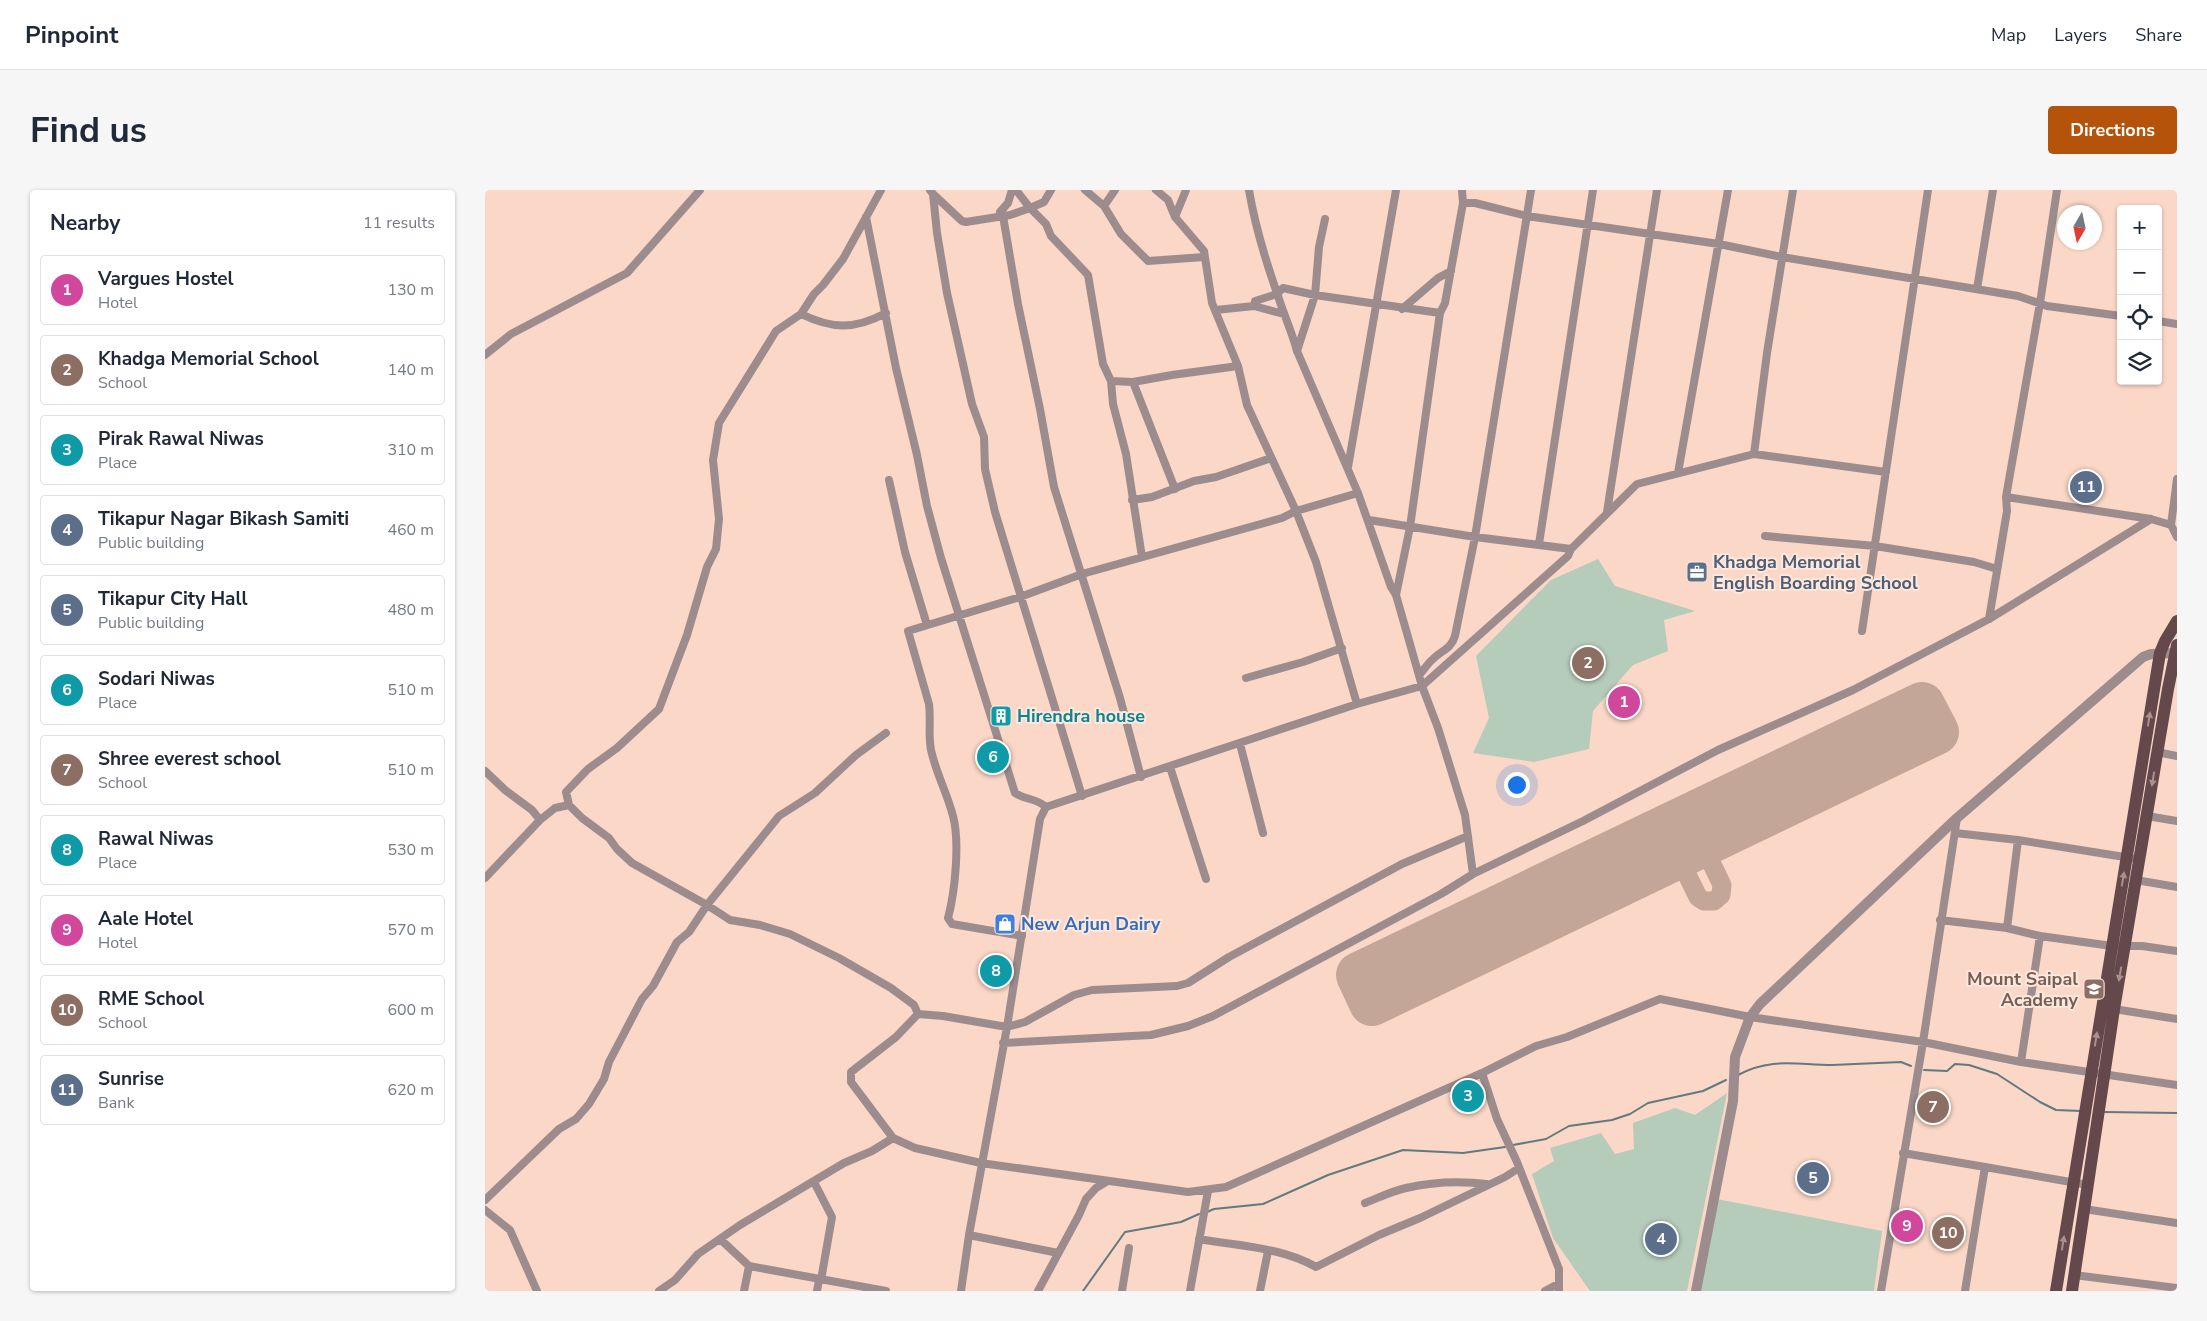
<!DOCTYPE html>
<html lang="en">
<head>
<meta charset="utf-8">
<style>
	:root { --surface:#fff; --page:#f6f6f7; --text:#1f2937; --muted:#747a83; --line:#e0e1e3; --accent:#b45309 }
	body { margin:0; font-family:"Nunito Sans",sans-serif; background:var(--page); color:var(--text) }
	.controls { position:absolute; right:15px; top:15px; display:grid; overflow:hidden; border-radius:5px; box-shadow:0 1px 4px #0004 }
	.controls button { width:45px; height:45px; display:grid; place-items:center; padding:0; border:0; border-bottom:1px solid var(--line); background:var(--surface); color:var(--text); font:25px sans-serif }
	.compass { position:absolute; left:1572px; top:15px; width:45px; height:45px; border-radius:50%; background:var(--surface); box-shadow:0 1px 4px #0004; rotate:189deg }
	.you { position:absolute; left:1031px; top:594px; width:18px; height:18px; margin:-12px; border:4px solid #fff; border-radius:50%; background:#1a73e8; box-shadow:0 0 0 8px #1a73e833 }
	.badge { display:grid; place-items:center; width:32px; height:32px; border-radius:50%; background:var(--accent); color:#fff; font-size:16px; font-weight:700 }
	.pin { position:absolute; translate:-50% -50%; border:2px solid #fff; box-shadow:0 1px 5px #0006 }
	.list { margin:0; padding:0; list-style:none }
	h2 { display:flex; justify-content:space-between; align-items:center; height:65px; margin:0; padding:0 20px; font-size:21px }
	h2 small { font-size:16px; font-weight:400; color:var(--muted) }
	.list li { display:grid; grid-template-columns:32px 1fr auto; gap:15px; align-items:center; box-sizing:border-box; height:70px; margin:0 10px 10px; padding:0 10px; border:1px solid var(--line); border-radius:5px }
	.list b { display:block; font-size:19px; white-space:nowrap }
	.list p { margin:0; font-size:16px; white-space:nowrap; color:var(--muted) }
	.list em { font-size:16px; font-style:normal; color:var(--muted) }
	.icon { flex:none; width:28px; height:28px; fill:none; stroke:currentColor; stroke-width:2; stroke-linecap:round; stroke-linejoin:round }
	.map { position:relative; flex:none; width:1692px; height:1101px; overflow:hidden; border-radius:5px }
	header { display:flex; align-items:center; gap:30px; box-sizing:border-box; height:70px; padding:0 25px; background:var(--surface); border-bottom:1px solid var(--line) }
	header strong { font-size:24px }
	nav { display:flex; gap:28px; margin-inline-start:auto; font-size:18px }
	.intro { display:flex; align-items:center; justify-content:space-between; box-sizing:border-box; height:120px; padding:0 30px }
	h1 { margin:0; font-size:35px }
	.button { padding:12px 22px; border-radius:5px; background:var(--accent); color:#fff; font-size:18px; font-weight:700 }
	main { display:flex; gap:30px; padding:0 30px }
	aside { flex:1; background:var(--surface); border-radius:5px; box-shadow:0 1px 4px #0004 }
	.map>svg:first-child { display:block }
</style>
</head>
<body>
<header>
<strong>Pinpoint</strong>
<nav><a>Map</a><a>Layers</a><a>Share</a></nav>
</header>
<div class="intro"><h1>Find us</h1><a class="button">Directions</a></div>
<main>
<aside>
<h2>Nearby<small>11 results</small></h2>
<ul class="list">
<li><span class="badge" style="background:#d1479c">1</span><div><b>Vargues Hostel</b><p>Hotel</p></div><em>130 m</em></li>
<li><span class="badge" style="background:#8d6e63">2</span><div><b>Khadga Memorial School</b><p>School</p></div><em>140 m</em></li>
<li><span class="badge" style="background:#0f9aa8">3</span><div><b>Pirak Rawal Niwas</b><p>Place</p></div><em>310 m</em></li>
<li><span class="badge" style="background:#5c6f8a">4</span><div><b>Tikapur Nagar Bikash Samiti</b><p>Public building</p></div><em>460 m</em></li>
<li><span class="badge" style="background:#5c6f8a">5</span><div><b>Tikapur City Hall</b><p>Public building</p></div><em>480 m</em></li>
<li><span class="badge" style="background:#0f9aa8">6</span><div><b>Sodari Niwas</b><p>Place</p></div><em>510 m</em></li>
<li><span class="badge" style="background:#8d6e63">7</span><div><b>Shree everest school</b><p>School</p></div><em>510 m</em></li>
<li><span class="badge" style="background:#0f9aa8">8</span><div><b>Rawal Niwas</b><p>Place</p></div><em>530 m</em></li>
<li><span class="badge" style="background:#d1479c">9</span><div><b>Aale Hotel</b><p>Hotel</p></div><em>570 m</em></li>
<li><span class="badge" style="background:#8d6e63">10</span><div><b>RME School</b><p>School</p></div><em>600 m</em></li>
<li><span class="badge" style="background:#5c6f8a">11</span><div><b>Sunrise</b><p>Bank</p></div><em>620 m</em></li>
</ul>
</aside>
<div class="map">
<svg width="1692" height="1101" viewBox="0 0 1692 1101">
	<rect width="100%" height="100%" fill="#fad7c6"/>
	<path fill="#b5ccba" d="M1113,369L1130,396L1210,421L1179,430L1183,461L1148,475L1108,521L1104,559L1049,572L988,563L1004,528L991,466L1066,390Z
		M1242,903L1202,1101H1105L1068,1048L1047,984L1069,971L1065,958L1116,943L1130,964L1149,959L1148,933L1190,918L1210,925Z
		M1232,1009L1397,1041L1389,1101H1215Z"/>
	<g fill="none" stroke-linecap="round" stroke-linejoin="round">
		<path stroke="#607a82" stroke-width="2" d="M1439,880L1462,881L1470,874L1484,875L1512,884L1555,912L1571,920L1596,921
			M1253,885C1286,867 1312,875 1347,875C1370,874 1393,873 1416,872L1426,876
			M1619,922L1692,923
			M1028,955L1061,949L1084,936L1127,930L1145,924L1163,913L1218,901L1241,890
			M722,1022L729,1019L778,1014L843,985L918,960L978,963L1020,957
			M598,1101L640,1042L696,1032L714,1024"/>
		<path stroke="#c3a698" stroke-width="19" d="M1186,652L1213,707L1219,711H1229L1236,705L1237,695L1211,641"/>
		<path stroke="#c3a698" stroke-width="46" d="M1437,515L1451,542L887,813L874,785Z"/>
		<path stroke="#9d8c8d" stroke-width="8" d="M396,0L358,69L338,95L329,104L316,124C347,139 369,140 401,123
			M445,0L448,4L452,43L462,103L487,214L499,247L500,279L510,322L597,606
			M527,0L523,13L515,22L518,26L533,114L555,219L569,297L635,508L656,587
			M566,0L559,12L545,18L561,34L566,46L603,85L618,174L626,191L648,192L687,185L753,176
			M600,0L619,16
			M630,0L619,16L636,44L663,71L719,67
			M671,0L683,10L690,27
			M764,0C770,36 781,72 793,106C799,125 807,142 812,161L873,303L906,397L911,405L937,496L953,538L980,625L988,684
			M977,0L978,13
			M448,4L477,31L481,32L525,25L545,18L531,0
			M381,27L411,178L432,265L442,316L456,368L530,603C541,610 551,608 561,617
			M1492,99L1508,0
			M769,116L799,124
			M917,119L953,88L966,81
			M731,120L769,116L770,111L792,104L798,98L830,105L955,123L960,113L978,13H990L1042,26L1234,54L1297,67L1533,106L1562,116L1636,126
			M1673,131L1692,134
			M812,161L830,105L834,57L840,29
			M0,165L26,144L142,83L215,0
			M626,191L628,214L641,264L657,367
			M648,192L690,299
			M1269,264L1282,163L1308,0
			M863,277L911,0
			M1193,283L1243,0
			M404,290L420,362L442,435
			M1521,307L1666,329L1686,335L1692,347
			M647,310L667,307L709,291L731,287L786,268
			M1122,322L1172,0
			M884,330L990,347L1086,359L1152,294L1269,264L1401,282
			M1686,335L1692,289
			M1280,346L1390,356L1489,372L1512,379
			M1054,354L1108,0
			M911,405L925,337L955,123
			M1504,429L1522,321L1521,307L1555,113L1572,0
			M1377,441L1443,0
			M934,485C939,480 943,473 948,469C957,460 966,459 970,446L990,347L1046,0
			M761,488L818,472L857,458
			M872,514L831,372L811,321L873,303
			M755,554L778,643
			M1672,562L1692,566
			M685,577L721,689
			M0,581L20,600L47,620L55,630
			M84,615L81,602L103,579L132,558L174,519L202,445L222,377L231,359L234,329L228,270L234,233L291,141L316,124
			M1662,626L1692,631
			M1470,643L1533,650L1646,668
			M0,688L55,630L70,618L84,615L97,628L124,648L132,659L147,673L222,715L294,626L330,603L371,565L401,543
			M1651,690L1692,697
			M1455,730L1522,738L1555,746L1627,756H1657L1692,761
			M1522,738L1533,650
			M537,746L467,734L463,728C470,702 475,652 468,626C462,603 451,583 446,560C443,544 446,530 444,514L423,441L535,407L597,384L797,328L811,321L762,215L753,176L727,113L719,61L690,27L701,0
			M1629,819L1692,829
			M518,853L666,845L703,836L728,826L956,704L988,684L1098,631L1233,560L1368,500L1504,429L1666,329
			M1536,872L1555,746
			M997,883L1012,929L1032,972L1074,1079V1101
			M408,948L366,892V882L411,847L433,824L458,826L522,837L540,832L589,805L607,800L692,796L703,793L744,767L917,674L983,646
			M1418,963L1500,977L1480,1101
			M1500,977L1603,995
			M329,992L347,1027L336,1090
			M0,1010L74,939L91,929L104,914L119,889L124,872L157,809L168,796L192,752L204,742L222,715L245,730L275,735L305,744L354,768L406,798L429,815L433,824
			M880,1013C893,1008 907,1001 921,998C947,992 976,991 1002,994
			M1599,1019L1692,1033
			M0,1020L25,1040L52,1101
			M484,1045L573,1063
			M235,1049L264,1076L401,1101
			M714,1049C752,1056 797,1057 831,1077L894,1045L935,1028L1020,987L1034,978
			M1589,1085L1692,1098
			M174,1101L190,1090L213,1064L255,1035L359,973L387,961L408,948L430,958L496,973L703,1002L741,997L997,883L1051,856L1082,847L1175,809L1265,827L1438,852L1536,872L1692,895
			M259,1101L264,1076
			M332,1101L334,1090
			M476,1101L484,1045L522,837L555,629L561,617L872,514L937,496L1083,366L1086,359
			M553,1101L594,1025L601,1009L611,998L621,992
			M637,1101L644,1058
			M705,1101L723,1001
			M775,1101L783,1061
			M1060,1101L1073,1094
			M1396,1101L1438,852L1472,628"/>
		<path stroke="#9d8c8d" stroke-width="10" d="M1211,1101L1248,911L1250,867L1265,827L1275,814L1472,628L1658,467L1666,464L1689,463"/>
		<path stroke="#64484b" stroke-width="12" d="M1571,1101L1675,463L1680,451L1692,431
			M1587,1101L1629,819L1683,499L1692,455"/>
	</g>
	<defs><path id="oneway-solid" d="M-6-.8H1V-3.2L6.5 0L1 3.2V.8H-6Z" transform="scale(1.25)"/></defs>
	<g fill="#a9908d">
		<use href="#oneway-solid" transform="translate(1664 529) rotate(-81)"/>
		<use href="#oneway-solid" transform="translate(1668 589) rotate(99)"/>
		<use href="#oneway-solid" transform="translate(1638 689) rotate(-80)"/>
		<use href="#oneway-solid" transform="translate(1635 784) rotate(100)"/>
		<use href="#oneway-solid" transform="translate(1611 849) rotate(-81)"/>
		<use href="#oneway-solid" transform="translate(1578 1053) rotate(-81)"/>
	</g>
	<defs>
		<g id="office-square" transform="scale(1.125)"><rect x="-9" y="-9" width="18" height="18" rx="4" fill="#5c6f8a" stroke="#fde8dd"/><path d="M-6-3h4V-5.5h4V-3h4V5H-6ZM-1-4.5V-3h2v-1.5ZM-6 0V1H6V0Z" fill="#fff"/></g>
		<g id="building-square" transform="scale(1.125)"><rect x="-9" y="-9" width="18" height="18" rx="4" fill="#0f9aa8" stroke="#fde8dd"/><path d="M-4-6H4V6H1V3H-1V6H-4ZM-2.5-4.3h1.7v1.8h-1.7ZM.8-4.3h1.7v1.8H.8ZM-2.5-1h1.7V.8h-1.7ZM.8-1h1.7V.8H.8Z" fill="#fff"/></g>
		<g id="shop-square" transform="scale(1.125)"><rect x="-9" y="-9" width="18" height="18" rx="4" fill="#3f7fe0" stroke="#fde8dd"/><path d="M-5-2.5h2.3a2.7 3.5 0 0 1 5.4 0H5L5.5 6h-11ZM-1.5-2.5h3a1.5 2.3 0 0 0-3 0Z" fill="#fff"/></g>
		<g id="school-square" transform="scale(1.125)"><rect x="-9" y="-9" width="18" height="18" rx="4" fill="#8d6e63" stroke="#fde8dd"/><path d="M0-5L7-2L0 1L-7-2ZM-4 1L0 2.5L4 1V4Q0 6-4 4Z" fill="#fff"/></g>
	</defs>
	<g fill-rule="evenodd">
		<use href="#office-square" x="1212" y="382"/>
		<use href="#building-square" x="516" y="526"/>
		<use href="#shop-square" x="520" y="734"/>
		<use href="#school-square" x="1609" y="799"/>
	</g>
	<g text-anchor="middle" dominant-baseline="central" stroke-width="4" stroke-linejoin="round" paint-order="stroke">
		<g font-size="18" font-weight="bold" fill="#4e5e75" stroke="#fde8dd" text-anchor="start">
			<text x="1228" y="372">Khadga Memorial<tspan x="1228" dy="21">English Boarding School</tspan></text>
		</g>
		<g font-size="18" font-weight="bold" fill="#0d838f" stroke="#fde8dd" text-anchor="start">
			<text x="532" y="526">Hirendra house</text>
		</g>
		<g font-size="18" font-weight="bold" fill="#366cbe" stroke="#fde8dd" text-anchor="start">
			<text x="536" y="734">New Arjun Dairy</text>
		</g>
		<g font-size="18" font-weight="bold" fill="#785e54" stroke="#fde8dd" text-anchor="end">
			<text x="1593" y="789">Mount Saipal<tspan x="1593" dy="21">Academy</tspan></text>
		</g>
	</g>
</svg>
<div class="controls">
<button>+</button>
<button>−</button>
<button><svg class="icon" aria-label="locate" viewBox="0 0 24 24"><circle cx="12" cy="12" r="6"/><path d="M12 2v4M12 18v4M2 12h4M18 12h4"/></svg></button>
<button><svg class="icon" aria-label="layers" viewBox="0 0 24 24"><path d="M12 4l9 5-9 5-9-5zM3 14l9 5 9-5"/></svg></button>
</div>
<svg class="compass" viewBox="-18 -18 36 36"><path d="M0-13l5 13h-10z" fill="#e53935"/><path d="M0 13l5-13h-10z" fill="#747a83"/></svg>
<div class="you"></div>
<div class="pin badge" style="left:1139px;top:512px;background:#d1479c">1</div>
<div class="pin badge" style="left:1103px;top:473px;background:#8d6e63">2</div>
<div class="pin badge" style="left:983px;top:906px;background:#0f9aa8">3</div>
<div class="pin badge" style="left:1176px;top:1049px;background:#5c6f8a">4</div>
<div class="pin badge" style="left:1328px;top:988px;background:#5c6f8a">5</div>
<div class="pin badge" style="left:508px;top:567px;background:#0f9aa8">6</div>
<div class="pin badge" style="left:1448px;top:917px;background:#8d6e63">7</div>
<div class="pin badge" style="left:511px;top:781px;background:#0f9aa8">8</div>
<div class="pin badge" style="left:1422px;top:1036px;background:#d1479c">9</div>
<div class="pin badge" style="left:1463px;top:1043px;background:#8d6e63">10</div>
<div class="pin badge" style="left:1601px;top:297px;background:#5c6f8a">11</div>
</div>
</main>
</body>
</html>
